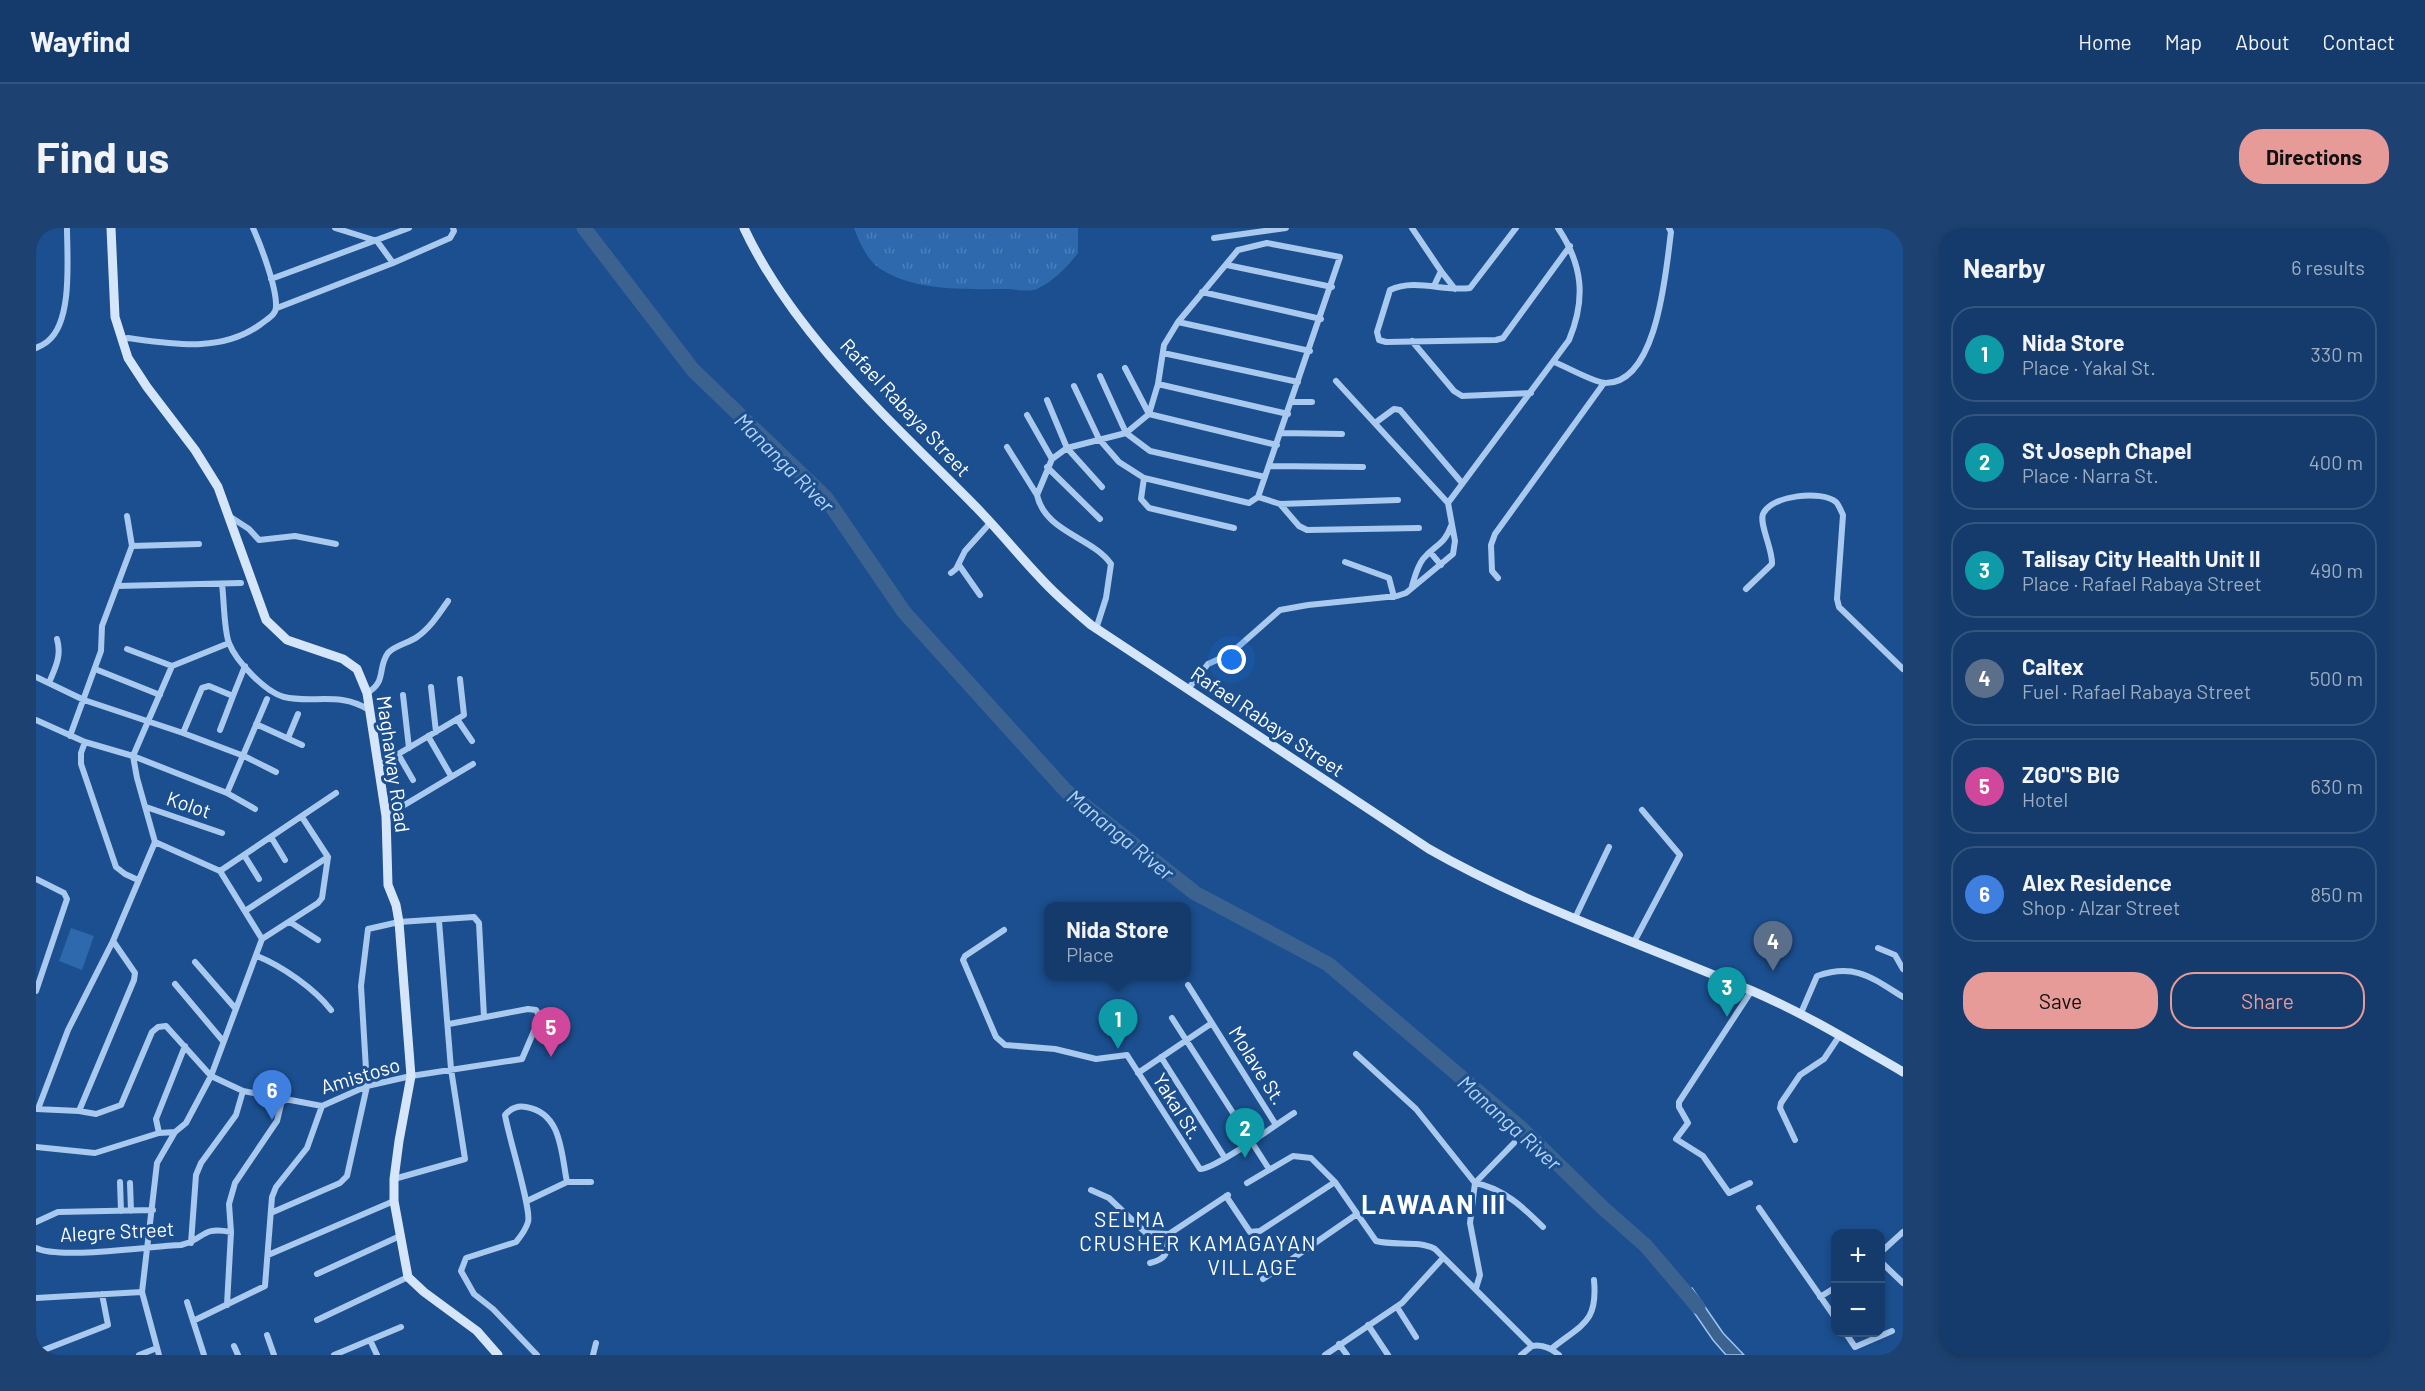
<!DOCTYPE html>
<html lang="en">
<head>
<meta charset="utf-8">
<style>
	:root { --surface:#143b6b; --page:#1d4271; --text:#f1f3f6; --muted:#9dadc1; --line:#33557e; --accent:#e69b98 }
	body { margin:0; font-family:Barlow,sans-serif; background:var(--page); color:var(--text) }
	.controls { position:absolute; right:18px; bottom:18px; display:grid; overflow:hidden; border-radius:12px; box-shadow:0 3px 9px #0003 }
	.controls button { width:54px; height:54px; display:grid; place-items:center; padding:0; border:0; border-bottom:2px solid var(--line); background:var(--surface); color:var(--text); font:30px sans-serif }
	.you { position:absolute; left:1196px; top:432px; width:21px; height:21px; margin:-15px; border:4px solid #fff; border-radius:50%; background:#1a73e8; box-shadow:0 0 0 9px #1a73e833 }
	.badge { display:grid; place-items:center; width:39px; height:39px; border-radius:50%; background:var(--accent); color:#fff; font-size:20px; font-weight:700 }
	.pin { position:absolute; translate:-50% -50px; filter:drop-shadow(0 2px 3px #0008) }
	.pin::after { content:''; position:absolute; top:32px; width:21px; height:18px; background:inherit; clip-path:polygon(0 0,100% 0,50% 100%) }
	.popup { position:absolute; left:1008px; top:674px; width:147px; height:78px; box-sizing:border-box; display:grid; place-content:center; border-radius:12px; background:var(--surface); filter:drop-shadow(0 2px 4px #0005); font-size:20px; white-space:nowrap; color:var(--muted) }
	.popup b { font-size:22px; color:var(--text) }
	.popup::after { content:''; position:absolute; left:50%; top:100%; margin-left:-12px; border:12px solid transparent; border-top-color:var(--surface) }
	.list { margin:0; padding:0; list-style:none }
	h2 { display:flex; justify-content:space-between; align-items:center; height:78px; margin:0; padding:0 24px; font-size:26px }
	h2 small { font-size:20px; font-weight:400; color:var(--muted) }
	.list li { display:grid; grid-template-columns:39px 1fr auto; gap:18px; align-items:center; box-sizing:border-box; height:96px; margin:0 12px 12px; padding:0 12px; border:2px solid var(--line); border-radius:24px }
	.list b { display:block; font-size:22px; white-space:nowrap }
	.list p { margin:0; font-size:20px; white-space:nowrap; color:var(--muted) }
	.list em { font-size:20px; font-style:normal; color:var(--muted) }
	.actions { display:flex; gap:12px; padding:18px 24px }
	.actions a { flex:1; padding:14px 0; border:2px solid var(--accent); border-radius:24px; text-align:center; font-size:21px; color:var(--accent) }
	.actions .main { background:var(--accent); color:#111 }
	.map { position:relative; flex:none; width:1867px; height:1127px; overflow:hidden; border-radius:24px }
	header { display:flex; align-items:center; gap:36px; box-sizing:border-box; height:84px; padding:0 30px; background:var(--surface); border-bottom:2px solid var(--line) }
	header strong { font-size:28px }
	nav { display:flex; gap:33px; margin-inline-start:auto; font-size:21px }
	.intro { display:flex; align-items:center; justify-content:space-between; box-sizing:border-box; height:144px; padding:0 36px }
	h1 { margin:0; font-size:42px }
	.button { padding:15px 27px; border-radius:24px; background:var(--accent); color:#111; font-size:21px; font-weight:700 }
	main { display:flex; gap:36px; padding:0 36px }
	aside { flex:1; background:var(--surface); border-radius:24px; box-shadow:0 3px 9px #0003 }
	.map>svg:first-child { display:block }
</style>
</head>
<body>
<header>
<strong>Wayfind</strong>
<nav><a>Home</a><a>Map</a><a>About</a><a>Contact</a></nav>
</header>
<div class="intro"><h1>Find us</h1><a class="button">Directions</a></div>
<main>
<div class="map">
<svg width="1867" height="1127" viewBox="0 0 1867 1127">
	<defs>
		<pattern id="grass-tufts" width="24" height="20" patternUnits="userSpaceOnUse" patternTransform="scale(1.5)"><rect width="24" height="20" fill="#2e69ad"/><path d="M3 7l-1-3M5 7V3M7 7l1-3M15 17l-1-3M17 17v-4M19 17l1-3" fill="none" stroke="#4d80b9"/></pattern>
	</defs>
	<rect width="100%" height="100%" fill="#1b4f8f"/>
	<path fill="url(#grass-tufts)" d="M818,0H1042V25C1031,39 1018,53 1001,61C993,64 981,62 973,61C932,61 882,64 846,42C832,34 823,14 818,0Z"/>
	<path fill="#2e69ad" d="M35,700L58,708L46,742L23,733Z"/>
	<path fill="#3c6290" stroke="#9cc4f0" stroke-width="1.5" d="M1656,1060L1687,1105L1708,1127H1690L1677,1112L1646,1067Z"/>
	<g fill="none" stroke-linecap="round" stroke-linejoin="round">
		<path stroke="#3c6290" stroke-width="15" d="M548,0L657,142L790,270L868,384L1030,563L1159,665L1292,736L1486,901L1567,980L1610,1018L1662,1079"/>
		<path stroke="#a9c9ee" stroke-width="6" d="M299,0L341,13L357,35
			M1376,0L1405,43
			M1480,0L1434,60C1409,64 1379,50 1354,62L1341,104L1343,112L1350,114L1460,112L1467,110L1534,18
			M1178,10L1250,0
			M1191,37L1296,59
			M235,51L373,0
			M1398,58L1405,43L1419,61
			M1166,64L1285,91
			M241,80L357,35L414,10L418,3L417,0
			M1142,94L1274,123
			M85,112L92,110C137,116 186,125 225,96C231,91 240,87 240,79C241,60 225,18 217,0
			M1376,113L1418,163L1426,168L1495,165
			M0,120C4,118 9,116 12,113C37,93 31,29 31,0
			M1127,125L1262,154
			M1518,134C1531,139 1557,154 1569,155C1622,156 1630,41 1635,4L1633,0
			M1089,140L1113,186L1241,217
			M1064,148L1090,205L1114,223L1229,249
			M1122,156L1252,186
			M1011,172L1031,220L1066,259
			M1256,174H1276
			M991,187L1016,231
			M1339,195L1358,181L1364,182L1426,255
			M1245,205L1306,206
			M971,219L1001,267C1009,304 1056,309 1075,336L1070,370L1060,401
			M1233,238L1327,239
			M1011,239L1064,291
			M1108,250L1105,271L1113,280L1198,300
			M1001,267L1016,231L1031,220L1090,205L1113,186L1122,156L1128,117L1142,94L1202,22L1231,15L1304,29L1222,269L1213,275L1108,250L1083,234L1063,211L1038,158
			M1222,269L1244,276L1362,272
			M1412,275L1533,112C1550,71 1547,37 1522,0
			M1244,276L1263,298L1271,302L1383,300
			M91,288L96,318
			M193,288L213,301L223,312L259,308L300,316
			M1394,324L1405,337
			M1309,334L1353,350L1358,369
			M923,337L944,367
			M915,345L920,341L929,323L955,294
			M1462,350L1456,343L1455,317L1459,306L1568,155
			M186,356C188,371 188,403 193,415C200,433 229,464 248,469C277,476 303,463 333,482
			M81,358L205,355
			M1376,358C1379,348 1381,339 1387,331C1399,316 1408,318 1415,298
			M1710,361L1736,336C1737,322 1723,296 1727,286C1735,267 1786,262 1800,274C1803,277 1805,283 1807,287L1801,371L1803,379L1867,441
			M91,421L136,438
			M59,441L124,467
			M0,449L48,472L147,505L208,528L240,544
			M13,455C19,440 26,428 21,411
			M395,459L400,504
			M1152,461L1172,436L1194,426L1244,382L1272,377L1361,368L1370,365L1417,326L1419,313L1412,275L1300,153
			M331,465C351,454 341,440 352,425C359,417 373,415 381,409C394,400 403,386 412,373
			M367,467L373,520
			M421,491L436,513
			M0,492L49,514L97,528L191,565L219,581
			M220,496L266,517
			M184,502L197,468
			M147,505L166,460L173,458L197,468L209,438
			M34,508L65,423L66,398L96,318L163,316
			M392,508L415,548
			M252,510L262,486
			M49,514L45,525V536L80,639L89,646L102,652
			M362,526L377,552
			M342,538L428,487L424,451
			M191,565L231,471
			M110,579L186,605
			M350,588L437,536
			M235,609L249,632
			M119,614L184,643L226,711
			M208,627L223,651
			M184,643L300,565
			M0,651L28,665L31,671L0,763
			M209,683L292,629
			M1539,690L1573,619
			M254,694L282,712
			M968,702L929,728L927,732L960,809L969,817L1019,821L1060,831L1091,827L1164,941C1178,942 1242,895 1258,885
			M1598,714L1644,627L1606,582
			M1842,720L1859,727L1867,741
			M221,728C246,738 279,761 295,782
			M159,734L199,780
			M139,756L187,813
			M1152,757L1240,897
			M1765,785L1781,748C1819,735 1835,749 1867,769
			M1136,790L1233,941
			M1320,826L1380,881L1439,955C1467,960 1488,980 1507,999
			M1125,829L1189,930
			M1102,845L1176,795
			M0,881L43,883L60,886L85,877L116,804L122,799L130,798L175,848L207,863L286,878L331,858L375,848L486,831L504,789L500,782L492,781L413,796
			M2,881L32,802L77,713L119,614L101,550L97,528L136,438L193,415
			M43,883L98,752L99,745L77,713
			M123,905L120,891L149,818
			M1759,912L1744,880L1745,875L1764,847L1788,831L1804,807
			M0,919L59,925L123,905L139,904
			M358,951L429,931L415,841L403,693
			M84,954L85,983
			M94,955L95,983
			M1211,955L1257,928L1275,930L1299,954L1340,1013C1359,1018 1382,1012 1399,1021L1496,1118C1506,1116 1515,1120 1523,1127
			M1714,955L1693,965L1667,928L1640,911L1652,895L1643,879V874L1716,762
			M1055,962L1073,970L1110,1005L1133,1006L1192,967
			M1190,968L1214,1004L1224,1003L1299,954
			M491,973L531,954H555
			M1723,980L1800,1091
			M237,984L304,955L311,948L331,858L325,758L332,701L363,694L438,689L443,695L448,789
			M0,994L22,984L117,982
			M155,1015L160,947L165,935L200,887L207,863
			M0,1020C23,1032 114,1018 145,1017C170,1011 164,998 195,1004
			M1844,1025L1867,1004
			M232,1027L358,973
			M1844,1033L1867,1055
			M1114,1035C1134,1030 1130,1023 1133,1006
			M281,1046L364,1008
			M1227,1051L1321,986
			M1440,1060L1444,1047L1434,995L1439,955L1478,915
			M1784,1069L1800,1059
			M0,1070L106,1064
			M151,1074L168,1127
			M191,1077L195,1004L193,976L199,955L241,893L246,872
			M1361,1079L1380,1109
			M281,1092L372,1049
			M157,1093L229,1058L236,969L240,959L271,920L286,878
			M1332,1097L1352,1127
			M1809,1104L1819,1119L1856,1103
			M231,1107L238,1127
			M334,1112L341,1127
			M1303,1116L1311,1127
			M198,1118L202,1127
			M1515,1121C1546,1096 1562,1095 1558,1052
			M0,1125L72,1097L66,1066
			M103,1127L121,1120
			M123,1127L106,1064L121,935L139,904L150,895L175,848L226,711L282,675L286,670L292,629L266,589
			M298,1127L365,1099
			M501,1127L457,1081L438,1066L425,1043L430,1030L480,1014C485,1008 490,1001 492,994C496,982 472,907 469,887C475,880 481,877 490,879C526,885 525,925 531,954
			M557,1127L560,1115
			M1289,1127L1366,1075L1407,1030
			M1485,1127L1496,1118"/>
		<path stroke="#d6e6fa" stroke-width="9" d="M75,0L79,89L92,130L111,159L159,222L182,259L230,392L251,412L307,431L321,441L331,465L350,588L352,657L360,677L363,694L375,848L363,913L358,951V973L372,1049L388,1064L441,1103L462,1127
			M708,0C758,107 855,193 937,276C964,303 987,333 1014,360C1027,373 1041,385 1055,397L1393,621C1495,679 1606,716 1714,762C1768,785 1817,815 1867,844"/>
	</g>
	<g text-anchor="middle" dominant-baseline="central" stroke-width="6" stroke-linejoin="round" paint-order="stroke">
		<g font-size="20" fill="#fff" stroke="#1b4f8f">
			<text transform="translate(870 179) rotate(47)">Rafael Rabaya Street</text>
			<text transform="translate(1232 493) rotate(34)">Rafael Rabaya Street</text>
			<text transform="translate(358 536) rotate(82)">Maghaway Road</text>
			<text transform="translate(153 576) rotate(19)">Kolot</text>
			<text transform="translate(1222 837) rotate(58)">Molave St.</text>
			<text transform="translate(324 847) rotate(-17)">Amistoso</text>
			<text transform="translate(1142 878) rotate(58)">Yakal St.</text>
			<text transform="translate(81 1003) rotate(-3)">Alegre Street</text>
		</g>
		<g font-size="21" font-style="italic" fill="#b5d3f5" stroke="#1b4f8f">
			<text transform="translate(749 234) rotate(45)">Mananga River</text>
			<text transform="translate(1085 606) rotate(39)">Mananga River</text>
			<text transform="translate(1474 894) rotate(42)">Mananga River</text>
		</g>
		<g font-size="21" letter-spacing="1.5" fill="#fff" stroke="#1b4f8f">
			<text x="1094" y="990">SELMA<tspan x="1094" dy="24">CRUSHER</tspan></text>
			<text x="1217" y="1014">KAMAGAYAN<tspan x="1217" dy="24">VILLAGE</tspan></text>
		</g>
		<g font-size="26" font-weight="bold" letter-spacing="1.5" fill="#fff" stroke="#1b4f8f">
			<text x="1398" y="975">LAWAAN III</text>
		</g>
	</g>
</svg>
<div class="controls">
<button>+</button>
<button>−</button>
</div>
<div class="you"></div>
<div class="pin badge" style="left:1082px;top:821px;background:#0f9aa8">1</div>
<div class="popup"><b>Nida Store</b>Place</div>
<div class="pin badge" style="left:1209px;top:930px;background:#0f9aa8">2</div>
<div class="pin badge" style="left:1691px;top:789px;background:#0f9aa8">3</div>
<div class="pin badge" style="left:1737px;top:743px;background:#5c6f8a">4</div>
<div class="pin badge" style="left:515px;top:829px;background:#d1479c">5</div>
<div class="pin badge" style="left:236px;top:892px;background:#3f7fe0">6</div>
</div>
<aside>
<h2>Nearby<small>6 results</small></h2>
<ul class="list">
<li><span class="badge" style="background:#0f9aa8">1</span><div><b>Nida Store</b><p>Place · Yakal St.</p></div><em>330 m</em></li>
<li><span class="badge" style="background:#0f9aa8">2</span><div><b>St Joseph Chapel</b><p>Place · Narra St.</p></div><em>400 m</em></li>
<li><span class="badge" style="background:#0f9aa8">3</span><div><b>Talisay City Health Unit II</b><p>Place · Rafael Rabaya Street</p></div><em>490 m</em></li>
<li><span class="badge" style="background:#5c6f8a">4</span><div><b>Caltex</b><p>Fuel · Rafael Rabaya Street</p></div><em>500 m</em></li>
<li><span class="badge" style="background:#d1479c">5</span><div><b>ZGO&quot;S BIG</b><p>Hotel</p></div><em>630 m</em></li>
<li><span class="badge" style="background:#3f7fe0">6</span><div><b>Alex Residence</b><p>Shop · Alzar Street</p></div><em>850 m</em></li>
</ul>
<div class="actions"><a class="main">Save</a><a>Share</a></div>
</aside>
</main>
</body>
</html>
